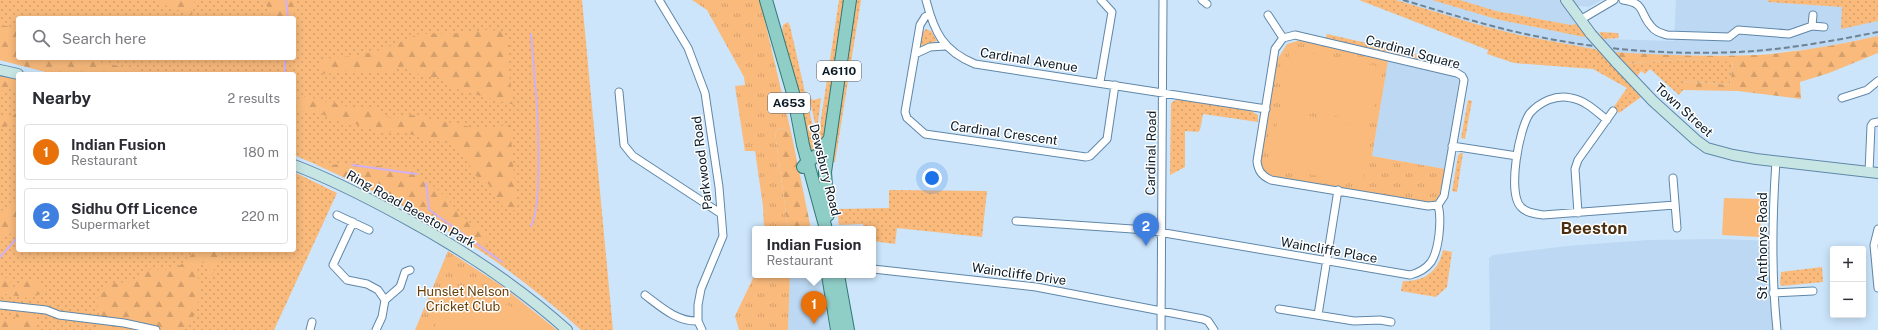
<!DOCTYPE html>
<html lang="en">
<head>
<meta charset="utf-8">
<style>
	:root { --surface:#fff; --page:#f7f7f7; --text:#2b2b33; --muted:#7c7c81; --line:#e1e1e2; --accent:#ea580c }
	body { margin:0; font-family:"Public Sans",sans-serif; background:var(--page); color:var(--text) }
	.controls { position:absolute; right:12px; bottom:12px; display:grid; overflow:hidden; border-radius:4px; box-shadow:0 2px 10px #0003 }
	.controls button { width:36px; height:36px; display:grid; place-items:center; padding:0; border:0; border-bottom:1px solid var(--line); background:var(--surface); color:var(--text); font:20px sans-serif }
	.you { position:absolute; left:932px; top:178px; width:14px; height:14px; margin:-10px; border:3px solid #fff; border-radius:50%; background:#1a73e8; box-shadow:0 0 0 6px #1a73e833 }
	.badge { display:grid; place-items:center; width:26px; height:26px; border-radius:50%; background:var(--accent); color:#fff; font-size:13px; font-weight:700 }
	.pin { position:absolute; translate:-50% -33px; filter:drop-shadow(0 1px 2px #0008) }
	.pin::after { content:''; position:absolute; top:21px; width:14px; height:12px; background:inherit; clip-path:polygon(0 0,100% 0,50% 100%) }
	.popup { position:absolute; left:752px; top:226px; width:124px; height:52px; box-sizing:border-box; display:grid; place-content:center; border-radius:4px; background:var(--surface); filter:drop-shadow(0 1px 3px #0005); font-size:13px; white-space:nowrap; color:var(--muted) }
	.popup b { font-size:15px; color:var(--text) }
	.popup::after { content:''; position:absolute; left:50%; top:100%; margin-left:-8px; border:8px solid transparent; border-top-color:var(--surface) }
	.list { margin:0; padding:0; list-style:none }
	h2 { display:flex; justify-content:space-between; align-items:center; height:52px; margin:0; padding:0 16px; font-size:17px }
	h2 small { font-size:13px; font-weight:400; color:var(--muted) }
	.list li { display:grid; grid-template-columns:26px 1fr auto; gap:12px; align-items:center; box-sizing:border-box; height:56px; margin:0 8px 8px; padding:0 8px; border:1px solid var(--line); border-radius:4px }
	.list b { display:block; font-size:15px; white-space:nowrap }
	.list p { margin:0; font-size:13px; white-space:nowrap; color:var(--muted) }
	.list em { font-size:13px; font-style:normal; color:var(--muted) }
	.icon { flex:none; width:22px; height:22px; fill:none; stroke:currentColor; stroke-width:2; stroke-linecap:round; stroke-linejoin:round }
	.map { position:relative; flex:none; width:1878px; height:330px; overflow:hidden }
	.search { position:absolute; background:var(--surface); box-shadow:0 2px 10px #0003; left:16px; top:16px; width:280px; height:44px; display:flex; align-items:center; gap:10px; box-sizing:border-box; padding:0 14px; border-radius:4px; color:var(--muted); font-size:15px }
	.panel { position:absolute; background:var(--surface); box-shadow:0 2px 10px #0003; left:16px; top:72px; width:280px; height:180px; border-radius:4px }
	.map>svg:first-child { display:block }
</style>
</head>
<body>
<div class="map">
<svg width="1878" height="330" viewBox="0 0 1878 330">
	<defs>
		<pattern id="grass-dots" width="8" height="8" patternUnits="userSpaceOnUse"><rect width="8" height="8" fill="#f9ba7c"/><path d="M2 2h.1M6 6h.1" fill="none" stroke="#d49f6b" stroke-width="1.8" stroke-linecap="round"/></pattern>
		<pattern id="forest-firs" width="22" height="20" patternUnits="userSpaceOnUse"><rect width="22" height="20" fill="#f9ba7c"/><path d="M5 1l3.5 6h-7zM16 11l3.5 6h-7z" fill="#d49f6b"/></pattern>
		<pattern id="park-tufts" width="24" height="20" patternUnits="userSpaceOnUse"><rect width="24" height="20" fill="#f9ba7c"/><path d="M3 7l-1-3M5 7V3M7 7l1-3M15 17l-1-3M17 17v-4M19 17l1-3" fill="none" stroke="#d49f6b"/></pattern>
	</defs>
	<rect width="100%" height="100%" fill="#cce5fb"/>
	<path fill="#bcd8f2" d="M1396,0H1432L1496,19L1589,38L1599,50L1519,35L1476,24Z
		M1460,0H1602L1589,7L1579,6L1569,12L1576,24L1571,25L1496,11Z
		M1676,0H1768V2L1842,7V28L1878,21V36L1812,49L1730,55H1662L1613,52L1603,39L1674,41Z
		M1388,61L1455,77L1459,81L1445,169L1372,156Z
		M1721,239L1772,241L1777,330H1490L1489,258L1493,255L1567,246L1648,240Z
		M790,275H821L829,330H788Z"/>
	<path fill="url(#grass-dots)" fill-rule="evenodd" d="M0,0H582L613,330H581C539,292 494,258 445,228C397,200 345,177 294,155V74H54L0,60ZM18,18H294V58H18Z
		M839,0H845L824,138L816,152Z
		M855,0H861L835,162L830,161Z
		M1359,0H1396L1476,24L1519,35L1599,50L1641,97L1619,113L1613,108L1627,88L1593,69L1514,63L1487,54L1488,50Z
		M1432,0H1460L1496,11L1571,25L1576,24L1589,38L1496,19Z
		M1768,0H1878V21L1841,29L1842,7L1768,2Z
		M788,22L790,26L815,136L813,151L809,150L782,35L783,25Z
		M926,29L931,31L937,41L922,46L920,43L922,33Z
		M1599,32L1618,33L1619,38L1603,39Z
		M1327,34L1419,55L1418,59L1326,38Z
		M1687,59L1733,61L1730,85L1683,81V90L1679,95L1650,69L1645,74L1641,71L1636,78L1625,64Z
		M0,75L18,79V250H294V172L337,193L274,330H0Z
		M809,98L814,100L821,98L817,131Z
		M1177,99L1251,111L1258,115V122L1203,114L1200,130L1198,132L1185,131V167L1170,175L1171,103Z
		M1468,100L1472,101L1465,139L1461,138Z
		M1460,153H1463L1457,192L1452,191L1458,156Z
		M889,190L987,191L982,237L897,228L895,244L873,241V229H864L863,224L839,225L837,209L889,208Z
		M1443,250L1452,252L1447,287L1436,297L1401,291L1403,281C1424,282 1439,271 1443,250Z
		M1822,267L1823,282L1782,286L1780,284L1781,272Z"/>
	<path fill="url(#forest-firs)" d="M157,0H195L192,15L162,4Z
		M265,0H296L293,18H271Z
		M0,25L18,28V58H94L100,62L137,70L142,74H54L0,60Z
		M487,30L501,31L509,44L508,68L514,105L453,88L444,77C427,78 417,76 403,66L392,71H366L357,74L343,71L327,74L319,73V64L331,58L355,56L381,50L419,34L466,33Z
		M1878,36V53L1829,73L1800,82L1801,99L1738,91L1683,90V81L1730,85L1733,62L1687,59L1625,64L1613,52C1661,55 1709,57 1757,55C1798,52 1838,45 1878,36Z
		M0,75L18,79V88L7,87L0,92Z
		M307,95L321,102L332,101L341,106L375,109L392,119L412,115L481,129L510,125L517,211L502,206L491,186L472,173L467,159L445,139L433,141L403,132H381L355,124L340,122L320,113L296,111L299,100Z
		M17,114L18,123L0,128V117Z
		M781,128L791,132L811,229H788L775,132Z
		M354,164L412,168L447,198L462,218L486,232L488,252C467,247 450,231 431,221C394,201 356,183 317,165Z
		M18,200V229L3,238H0V212Z
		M196,250H223L212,275L208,277L207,264L201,262L197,267L200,297L192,321L182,330H95V325L101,312L95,301L111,283C125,284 137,281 147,270C176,269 176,272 196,250Z
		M2,276L10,280L12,287C17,287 17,284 21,282C29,278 36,281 44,285L41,294L28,298L0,293V278Z
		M20,311L34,313L37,330H0V320L14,321L17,312Z"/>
	<path fill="url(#park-tufts)" d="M692,0H760L791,132L781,128L775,132L788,229H764L763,206L755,151H745L735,86L745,85L744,77L707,10Z
		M1301,40L1388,61L1372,156L1445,169L1439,198L1435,201L1427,202L1272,176L1264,171L1261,162L1277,60L1287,44Z
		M448,251L502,286L557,330H415Z
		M755,274L790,275L788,330H739L735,316Z"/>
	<path fill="#f9ba7c" d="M1290,49L1382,67L1372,123L1280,106Z
		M1279,110L1372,128L1362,184L1270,167Z
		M1724,198L1762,199L1760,237L1722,235Z
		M482,299C508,303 528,311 546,330H433C438,318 453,303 466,301C471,300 477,300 482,299Z"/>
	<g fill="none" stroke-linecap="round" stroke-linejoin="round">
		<path stroke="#d0b2f3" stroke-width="2" d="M286,0L288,18
			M531,34L537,106
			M285,74V58
			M352,165L417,174
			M426,183L429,209L431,211L502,262
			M531,226C542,208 538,131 537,108
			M0,257L18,237"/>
		<g stroke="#5f87a9" stroke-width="9">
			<path id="street" d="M659,0L688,48L705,93L719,187L723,236L701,289L698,305V321L702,330
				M926,0C934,32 943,51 975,64L1266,109
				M1202,0L1207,4
				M1623,0C1646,3 1639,13 1651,26C1655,32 1661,33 1667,35L1729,37L1738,30L1789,34L1812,26L1824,27
				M929,14L925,17L920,25L905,112L907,118L925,134L1086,157L1090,156L1107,139L1115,85
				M1268,15L1283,38
				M1580,20L1614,0
				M1812,26L1813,15
				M1295,35L1457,73L1462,76L1464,80L1444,196L1438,205L1428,206L1271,180C1262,176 1258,171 1257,161L1275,49L1283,38Z
				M915,54L930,47L945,46
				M1100,82L1112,12L1101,0
				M619,92L624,145L633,156L720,213
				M1842,98L1867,90L1878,81
				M1607,120C1597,112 1585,100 1571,98C1556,94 1540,102 1530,113C1519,128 1507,193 1521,207C1526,213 1536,214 1543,215L1675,205
				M1452,146L1517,156
				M1776,161C1772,219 1771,273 1777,330
				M1869,172L1871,126L1873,123L1878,122
				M1673,178L1677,228
				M1578,213L1575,169L1578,160L1613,111
				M337,215L369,230
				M1016,221L1147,230L1410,275C1418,273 1425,270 1431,262C1439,250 1442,219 1438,205
				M353,222L333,265L347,280L367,284L378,290L385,300L382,317L376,330
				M1878,229L1874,245L1878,288
				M873,269L1036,287L1203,319L1208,321L1214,330
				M1773,293L1813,291
				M645,295C661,307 677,322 698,321
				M385,300L400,287L405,272L410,270
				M0,305L46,310L59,315L124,323L156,330
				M1279,309L1354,321L1380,320L1391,322
				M1318,315L1338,190
				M310,330L312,322
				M1161,330L1163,0"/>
		</g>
		<g stroke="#5f87a9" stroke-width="12">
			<path id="secondary" d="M1566,0L1591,34
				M1616,62L1653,101L1696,140L1707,148L1733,155L1756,159L1878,173
				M0,70L18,74
				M294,165C331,179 366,197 401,216C462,249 516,284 567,330"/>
		</g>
		<g stroke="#307976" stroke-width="14">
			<path id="primary" d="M766,0L793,93L803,145L826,229
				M803,167L808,161L819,154L828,141
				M828,215L825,172L850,0
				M828,275L837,330
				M838,275L848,330"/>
		</g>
		<use href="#street" stroke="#fff" stroke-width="7"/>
		<use href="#secondary" stroke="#c7e6e3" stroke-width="10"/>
		<use href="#primary" stroke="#8fcdc7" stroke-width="12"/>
		<path stroke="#6d8293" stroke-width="2" stroke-dasharray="6 3" stroke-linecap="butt" d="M1403,0C1447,13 1490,27 1535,36C1601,50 1670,55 1737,52C1784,50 1832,41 1878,32"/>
		<g stroke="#5f87a9" stroke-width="12" stroke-linecap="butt">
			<path id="secondary-bridge" d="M1591,34L1616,62"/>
		</g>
		<use href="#secondary-bridge" stroke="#c7e6e3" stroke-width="10"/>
	</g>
	<g text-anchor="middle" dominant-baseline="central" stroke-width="3" stroke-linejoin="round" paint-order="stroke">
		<g fill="#fff" stroke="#545f68" stroke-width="1">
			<rect x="817" y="61" width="44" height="20" rx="3"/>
			<rect x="768" y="93" width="42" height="20" rx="3"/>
		</g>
		<g font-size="12" font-weight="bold" fill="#0a1a27">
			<text x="839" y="71">A6110</text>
			<text x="789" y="103">A653</text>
		</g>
		<g font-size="13" fill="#0a1a27" stroke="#fff">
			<text transform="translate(1413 52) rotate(15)">Cardinal Square</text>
			<text transform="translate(1029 60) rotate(9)">Cardinal Avenue</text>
			<text transform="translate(1684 110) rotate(42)">Town Street</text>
			<text transform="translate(1004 133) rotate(8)">Cardinal Crescent</text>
			<text transform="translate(1151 153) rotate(-89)">Cardinal Road</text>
			<text transform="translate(702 163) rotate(-97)">Parkwood Road</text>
			<text transform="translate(825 170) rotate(76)">Dewsbury Road</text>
			<text transform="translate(411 209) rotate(29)">Ring Road Beeston Park</text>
			<text transform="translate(1762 246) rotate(-90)">St Anthonys Road</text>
			<text transform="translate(1329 250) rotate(10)">Waincliffe Place</text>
			<text transform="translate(1019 274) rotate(8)">Waincliffe Drive</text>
		</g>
		<g font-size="13" fill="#6b3f05" stroke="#fff">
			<text x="463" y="291">Hunslet Nelson<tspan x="463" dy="15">Cricket Club</tspan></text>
		</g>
		<g font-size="17" font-weight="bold" fill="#4b2f11" stroke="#fff">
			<text x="1594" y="228">Beeston</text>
		</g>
	</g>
</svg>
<div class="controls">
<button>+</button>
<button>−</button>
</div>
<div class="you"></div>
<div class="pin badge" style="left:814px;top:324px;background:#e8710a">1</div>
<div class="popup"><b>Indian Fusion</b>Restaurant</div>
<div class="pin badge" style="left:1146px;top:246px;background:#3f7fe0">2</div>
<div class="search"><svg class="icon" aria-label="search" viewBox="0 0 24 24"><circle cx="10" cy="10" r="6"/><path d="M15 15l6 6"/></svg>Search here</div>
<section class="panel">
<h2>Nearby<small>2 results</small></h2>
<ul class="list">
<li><span class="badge" style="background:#e8710a">1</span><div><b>Indian Fusion</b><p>Restaurant</p></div><em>180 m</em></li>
<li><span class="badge" style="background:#3f7fe0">2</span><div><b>Sidhu Off Licence</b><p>Supermarket</p></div><em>220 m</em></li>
</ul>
</section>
</div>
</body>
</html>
